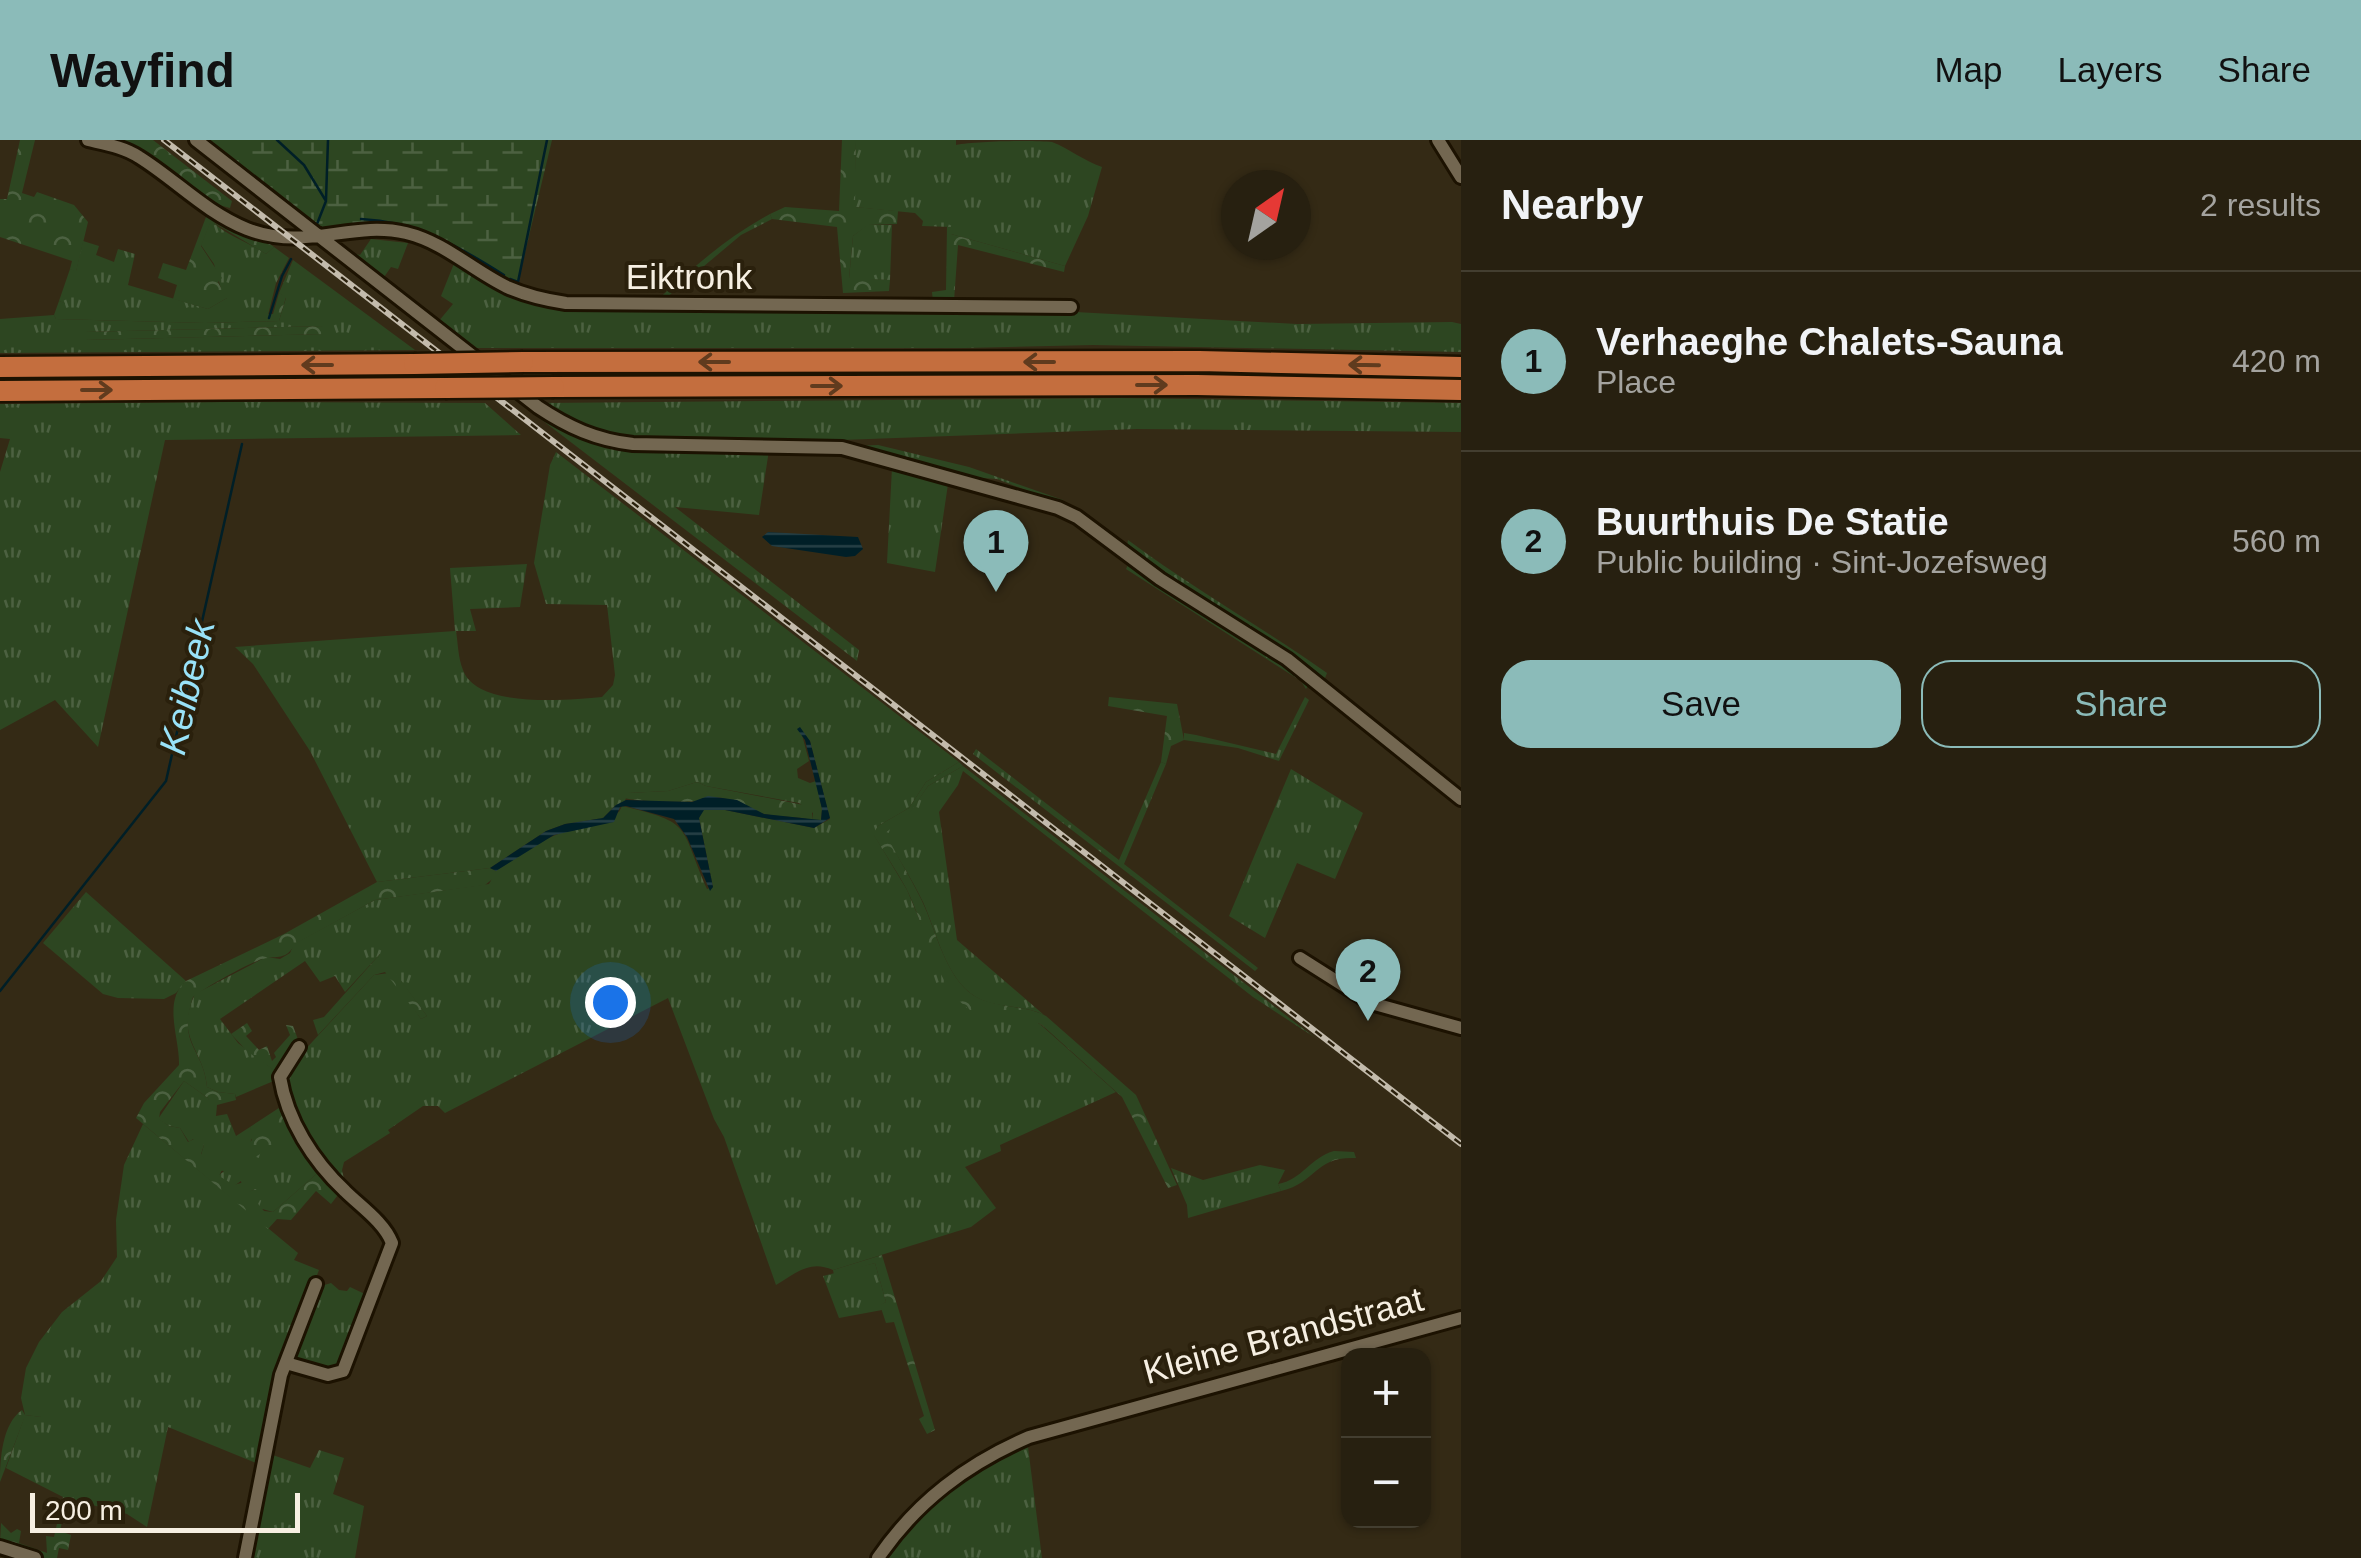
<!DOCTYPE html>
<html lang="en">
<head>
<meta charset="utf-8">
<style>
	:root { --surface:#272010; --page:#332d1e; --text:#f1f3f6; --muted:#a4a39f; --line:#433e30; --accent:#8bbbb9 }
	body { margin:0; font-family:Helvetica,sans-serif; background:var(--page); color:var(--text) }
	.controls { position:absolute; right:30px; bottom:30px; display:grid; overflow:hidden; border-radius:20px; box-shadow:0 2px 8px #0004 }
	.controls button { width:90px; height:90px; display:grid; place-items:center; padding:0; border:0; border-bottom:2px solid var(--line); background:var(--surface); color:var(--text); font:50px sans-serif }
	.compass { position:absolute; left:1221px; top:30px; width:90px; height:90px; border-radius:50%; background:var(--surface); box-shadow:0 2px 8px #0004; rotate:34deg }
	.scale { position:absolute; left:30px; bottom:25px; width:270px; box-sizing:border-box; padding-left:10px; border:5px solid #f6efe2; border-top:0; font-size:28px; line-height:35px; white-space:nowrap; color:#f6efe2; -webkit-text-stroke:8px #2a200c; paint-order:stroke }
	.you { position:absolute; left:610px; top:862px; width:35px; height:35px; margin:-25px; border:8px solid #fff; border-radius:50%; background:#1a73e8; box-shadow:0 0 0 15px #1a73e833 }
	.badge { display:grid; place-items:center; width:65px; height:65px; border-radius:50%; background:var(--accent); color:#111; font-size:32px; font-weight:700 }
	.pin { position:absolute; translate:-50% -82px; filter:drop-shadow(0 2px 5px #0008) }
	.pin::after { content:''; position:absolute; top:52px; width:35px; height:30px; background:inherit; clip-path:polygon(0 0,100% 0,50% 100%) }
	.list { margin:0; padding:0; list-style:none }
	h2 { display:flex; justify-content:space-between; align-items:center; height:130px; margin:0; padding:0 40px; font-size:42px }
	h2 small { font-size:32px; font-weight:400; color:var(--muted) }
	.list li { display:grid; grid-template-columns:65px 1fr auto; gap:30px; align-items:center; box-sizing:border-box; height:180px; padding:0 40px; border-top:2px solid var(--line) }
	.list b { display:block; font-size:38px; white-space:nowrap }
	.list p { margin:0; font-size:32px; white-space:nowrap; color:var(--muted) }
	.list em { font-size:32px; font-style:normal; color:var(--muted) }
	.actions { display:flex; gap:20px; padding:30px 40px }
	.actions a { flex:1; padding:22px 0; border:2px solid var(--accent); border-radius:30px; text-align:center; font-size:35px; color:var(--accent) }
	.actions .main { background:var(--accent); color:#111 }
	.map { position:relative; flex:none; width:1461px; height:1418px; overflow:hidden }
	header { display:flex; align-items:center; gap:60px; box-sizing:border-box; height:140px; padding:0 50px; background:var(--accent); color:#111 }
	header strong { font-size:48px }
	nav { display:flex; gap:55px; margin-inline-start:auto; font-size:35px }
	main { display:flex }
	aside { flex:1; background:var(--surface) }
	.map>svg:first-child { display:block }
</style>
</head>
<body>
<header>
<strong>Wayfind</strong>
<nav><a>Map</a><a>Layers</a><a>Share</a></nav>
</header>
<main>
<div class="map">
<svg width="1461" height="1418" viewBox="0 0 1461 1418">
	<defs>
		<pattern id="grass-tufts" width="24" height="20" patternUnits="userSpaceOnUse" patternTransform="scale(2.5)"><rect width="24" height="20" fill="#2d4621"/><path d="M3 7l-1-3M5 7V3M7 7l1-3M15 17l-1-3M17 17v-4M19 17l1-3" fill="none" stroke="#4c6141"/></pattern>
		<pattern id="forest-crowns" width="20" height="18" patternUnits="userSpaceOnUse" patternTransform="scale(2.5)"><rect width="20" height="18" fill="#2d4621"/><path d="M2 6a3 3 0 1 1 6 0M12 15a3 3 0 1 1 6 0" fill="none" stroke="#4c6141"/></pattern>
		<pattern id="wetland-marsh" width="20" height="14" patternUnits="userSpaceOnUse" patternTransform="scale(2.5)"><rect width="20" height="14" fill="#2d4621"/><path d="M1 5h8M5 5V1M11 12h8M15 12V8" fill="none" stroke="#4c6141"/></pattern>
		<pattern id="water-rules" width="6" height="5" patternUnits="userSpaceOnUse" patternTransform="scale(2.5)"><rect width="6" height="5" fill="#001f27"/><path d="M0 2.5h6" fill="none" stroke="#264046"/></pattern>
	</defs>
	<rect width="100%" height="100%" fill="#342a15"/>
	<path fill="url(#grass-tufts)" fill-rule="evenodd" d="M856,0H956V5C977,1 1034,0 1052,2C1070,9 1084,21 1102,27L1088,76L1065,126L951,94V87L922,86L923,81L915,73L854,67Z
		M770,74L772,79L741,95L660,163H654C691,129 726,98 770,74Z
		M211,80C224,95 249,102 266,114L274,107L289,118L276,143L268,175L63,174L64,163L59,161L70,129L76,131L83,101L99,106L96,115L114,122L118,109L135,114L128,145L208,169L227,158V150L221,149L214,124L201,105Z
		M867,85H892L890,140L849,139L853,96Z
		M371,99L408,103L398,129L391,127L382,140L352,113L360,115Z
		M293,120L415,210L0,213V179L54,175L56,179L205,183L279,181L286,158L279,153ZM324,186V194L85,200V192Z
		M455,121L559,168L1057,171L1297,184L1452,182L1461,184V212L1093,205L965,208H470L438,182L453,164L441,156Z
		M1119,258L1461,263V292L1137,289L841,300L632,299L594,292L543,263Z
		M230,262L485,263L521,295L165,300L98,607L55,560L0,590V332L10,299L0,298V264Z
		M521,264H526L576,295L769,310L759,375L675,367L859,510L857,521Z
		M878,305L969,327L1063,360L1059,363L997,339L968,337L854,306Z
		M556,312L959,622L926,642L909,668L878,686L874,695L907,750L944,838L969,869L1033,880L1041,885L1116,952L1000,1005L1001,1011L965,1027L996,1068L971,1087L833,1130C809,1119 795,1134 776,1145L724,997L714,979L668,858L445,973L438,966H423L388,990L390,993L344,1022L342,1030L346,1048L304,997L284,939L302,913L374,835L389,833L421,879L427,876L391,828L394,823L392,815L380,814L345,852L335,836L320,842L305,821L220,879L238,903L278,933L276,940L236,957L235,954L218,952L207,947C204,909 174,898 195,854L266,817L280,819L290,813L294,804L375,760L489,744C492,740 493,735 496,731C512,707 591,682 619,672L622,666C694,683 679,685 707,749L713,747L699,678L703,670H725L814,688L830,679L810,601L802,595L809,621L797,629L798,638L810,643L816,641L822,669L821,680H812L813,673L799,663L706,646L697,642L668,651L628,653L624,663L616,665L603,678L565,684L546,691L490,728L377,742L310,611L253,524L235,507L455,491L450,428L527,424L520,467L470,469L476,491H456C458,503 458,518 463,530C477,569 568,560 602,557L613,545L615,535L607,465L546,464L534,423L550,325Z
		M892,328L948,344L935,432L887,423Z
		M1128,400C1192,448 1262,487 1327,533L1325,538L1316,535L1135,415L1127,407Z
		M1128,425L1257,503L1309,544L1306,549L1301,541L1126,429Z
		M1305,557L1309,560L1279,621L1238,608L1184,600V593L1196,595L1276,614Z
		M976,609L1119,720L1161,622L1166,624L1124,724L1258,828L1255,831L973,614Z
		M963,626L1314,897L1253,857L963,631L958,645L939,672L957,800L1044,875C1023,864 997,869 976,857C946,839 937,793 923,762C912,739 897,716 884,693L908,675L928,646Z
		M1291,629L1363,673L1335,739L1297,723L1265,798L1229,776Z
		M86,752L186,841L176,853L164,859L118,858L103,854L43,803Z
		M184,941L208,958L216,976L227,974L236,996L250,987L253,996L249,1005L292,995L308,1020L312,1019L321,1030L273,1072L259,1068L255,1049L244,1055L241,1041L234,1046L218,1036L224,1031L213,1030L201,1015L204,1005L193,999L189,1002L180,988L169,986L158,979Z
		M143,984L298,1113L294,1120L319,1130L289,1205L261,1325L168,1287L147,1387L127,1374L65,1358L6,1328L24,1278L41,1280V1277L25,1275L21,1258L26,1228L39,1202L62,1172L101,1141L117,1117L116,1080L124,1025Z
		M1260,1025L1285,1030L1278,1044L1281,1051L1188,1078L1187,1065L1171,1028L1203,1040Z
		M875,1123L886,1162L881,1165L882,1170L839,1178L823,1136Z
		M331,1143L339,1150L347,1151L350,1147L369,1156L338,1232L290,1219L318,1147Z
		M1028,1307L1042,1418H885C918,1369 975,1330 1028,1307Z
		M319,1310L344,1318L333,1354L364,1366L355,1418H249L267,1313L310,1328Z"/>
	<path fill="url(#forest-crowns)" d="M20,0H35L22,53L34,57L37,52L74,65L88,82L76,132L70,129L72,121L0,97V59H7Z
		M105,0H153L232,61L230,68L204,61Z
		M842,0H856L855,67L898,71L897,84L868,85L853,96L849,138L890,140L889,151L843,153L837,87L772,79L770,74L785,67L839,71Z
		M206,77L265,100L274,107L266,114L211,81L201,106L222,138L218,142L221,148L227,149V158L208,169L173,159L177,145L158,138L163,123L186,130Z
		M947,87H952L951,94L1065,126L1064,132L958,105L954,161L933,162L932,152L946,150Z
		M279,153L286,157L279,181L205,183L56,179L54,175L59,161L65,163L64,174H273Z
		M324,186L325,194L85,200V192Z
		M1109,557L1177,564L1184,600L1171,606L1166,624L1161,622L1167,576L1108,566Z
		M959,622L963,626L928,646L908,676L885,693C897,716 911,738 922,761C936,790 945,836 973,855C995,869 1023,864 1046,876L1136,955L1177,1045L1168,1048L1122,957L1042,885C1020,874 994,884 973,872C934,848 926,786 906,748C896,730 884,712 873,694L878,686L909,668L926,642Z
		M697,642L706,646L809,666L812,669V680C796,676 780,677 765,674C746,670 732,656 711,657C702,657 706,659 696,661C686,663 632,661 625,658L627,653L668,651Z
		M490,728L496,731L495,737L485,745L375,760L295,804C286,821 277,815 263,819C250,822 204,848 193,857C177,906 203,907 207,947L218,952L235,954L236,960L217,965L216,976L211,973L208,958L184,941L160,972L159,979L169,986L180,988L188,1002L198,997L204,1005L201,1014L204,1018L212,1012L216,1017L211,1024L213,1029L224,1026L219,1036L234,1045L244,1042V1054L255,1049L261,1051L262,1056L258,1064L264,1071L273,1072L321,1030L341,1051L331,1064L316,1051L291,1080L277,1079L268,1089L136,978L144,963L179,925C180,899 162,861 186,841L284,794L377,742Z
		M401,811L403,815L392,828L427,876L421,879L385,832L374,835L318,895L313,880L324,877L380,814Z
		M247,883L252,891L246,896L259,910L267,906L272,921L276,917L274,913L290,895L286,885L293,886L300,905L278,933L248,912L231,894Z
		M285,964L312,1019L308,1021L292,995L247,1022L242,1009L252,1000L250,987Z
		M1334,1011L1354,1012L1356,1018C1314,1016 1318,1042 1281,1051L1278,1044C1302,1040 1311,1017 1334,1011Z
		M882,1115L935,1290L927,1294L919,1279L924,1276L894,1182L886,1183L880,1165L886,1162L875,1123L834,1135L833,1130Z
		M22,1270L25,1275L42,1277L41,1281L24,1279L0,1342C0,1319 2,1284 22,1270Z
		M63,1357L67,1359L60,1391L71,1395L68,1410L59,1408L57,1418H45L0,1404L1,1383L11,1393L17,1389L21,1391L19,1403L47,1413L46,1396L54,1397Z"/>
	<path fill="url(#wetland-marsh)" d="M207,0H552L517,146L504,135L413,90L324,89Z"/>
	<path fill="url(#water-rules)" d="M768,392L858,397L863,409L855,416L846,417L772,406L762,397Z
		M800,587L810,601L830,678L814,688L725,670H704L699,678L713,747L710,751L687,697L674,679L626,666L620,667L614,682L554,695L496,731L490,728L546,691L565,684L603,678L616,665L626,660L692,662L708,656L737,660L764,674L821,680L822,669L805,600L797,589Z"/>
	<g fill="none" stroke-linecap="round" stroke-linejoin="round">
		<path stroke="#001f27" stroke-width="2.5" d="M277,0L304,25L326,61L317,84
			M326,60L328,0
			M361,79C416,81 458,106 504,135
			M510,139L518,142L547,0
			M269,178L282,136L291,119
			M0,851L166,641L242,304"/>
		<g stroke="#1c1201" stroke-width="18">
			<path id="minor" d="M88,0C105,4 124,7 139,17C176,40 205,72 247,89C307,112 351,80 406,93C444,102 472,130 507,147C525,155 546,160 566,163L1071,167
				M196,0L538,267C568,287 596,300 633,304L842,308L1058,368L1077,377L1160,439L1287,519L1461,659
				M1438,0L1461,37
				M1300,818L1371,863L1461,888
				M286,1223L328,1235L343,1231L392,1103C384,1082 360,1066 345,1051C313,1021 287,980 280,937L299,907
				M0,1407L35,1418
				M245,1418L281,1235L316,1144
				M878,1418C917,1361 967,1324 1029,1297L1461,1178"/>
		</g>
		<g stroke="#1c1201" stroke-width="25">
			<path id="highway" d="M523,222L1199,221L1461,227
				M0,227L414,224
				M554,247L1197,245L1461,250
				M0,251L445,248"/>
		</g>
		<use href="#minor" stroke="#736751" stroke-width="12"/>
		<use href="#highway" stroke="#c46e3e" stroke-width="20"/>
		<g stroke="#c3bbac" stroke-width="6">
			<path id="rail" d="M164,0L1461,1004"/>
		</g>
		<use href="#rail" stroke="#2a200c" stroke-width="2.5" stroke-dasharray="8" stroke-linecap="butt"/>
		<g stroke="#1c1201" stroke-width="25" stroke-linecap="butt">
			<path id="highway-bridge" d="M414,224L523,222
				M445,248L554,247"/>
		</g>
		<use href="#highway-bridge" stroke="#c46e3e" stroke-width="20"/>
	</g>
	<defs><path id="oneway-shaft" d="M-6 0H5M1.5-3L5.5 0L1.5 3" fill="none" stroke-width="1.6" stroke-linecap="round" stroke-linejoin="round" transform="scale(2.5)"/></defs>
	<g stroke="#603b1e">
		<use href="#oneway-shaft" transform="translate(714 222) rotate(180)"/>
		<use href="#oneway-shaft" transform="translate(1039 222) rotate(180)"/>
		<use href="#oneway-shaft" transform="translate(317 225) rotate(180)"/>
		<use href="#oneway-shaft" transform="translate(1364 225) rotate(-179)"/>
		<use href="#oneway-shaft" transform="translate(1152 245)"/>
		<use href="#oneway-shaft" transform="translate(827 246)"/>
		<use href="#oneway-shaft" transform="translate(97 250)"/>
	</g>
	<g text-anchor="middle" dominant-baseline="central" stroke-width="8" stroke-linejoin="round" paint-order="stroke">
		<g font-size="35" fill="#f6efe2" stroke="#2a200c">
			<text x="689" y="136">Eiktronk</text>
			<text transform="translate(1283 1195) rotate(-15)">Kleine Brandstraat</text>
		</g>
		<g font-size="38" font-style="italic" fill="#99e2f8" stroke="#2a200c">
			<text transform="translate(187 547) rotate(-77)">Keibeek</text>
		</g>
	</g>
</svg>
<div class="controls">
<button>+</button>
<button>−</button>
</div>
<svg class="compass" viewBox="-18 -18 36 36"><path d="M0-13l5 13h-10z" fill="#e53935"/><path d="M0 13l5-13h-10z" fill="#a4a39f"/></svg>
<div class="scale">200 m</div>
<div class="you"></div>
<div class="pin badge" style="left:996px;top:452px">1</div>
<div class="pin badge" style="left:1368px;top:881px">2</div>
</div>
<aside>
<h2>Nearby<small>2 results</small></h2>
<ul class="list">
<li><span class="badge">1</span><div><b>Verhaeghe Chalets-Sauna</b><p>Place</p></div><em>420 m</em></li>
<li><span class="badge">2</span><div><b>Buurthuis De Statie</b><p>Public building · Sint-Jozefsweg</p></div><em>560 m</em></li>
</ul>
<div class="actions"><a class="main">Save</a><a>Share</a></div>
</aside>
</main>
</body>
</html>
